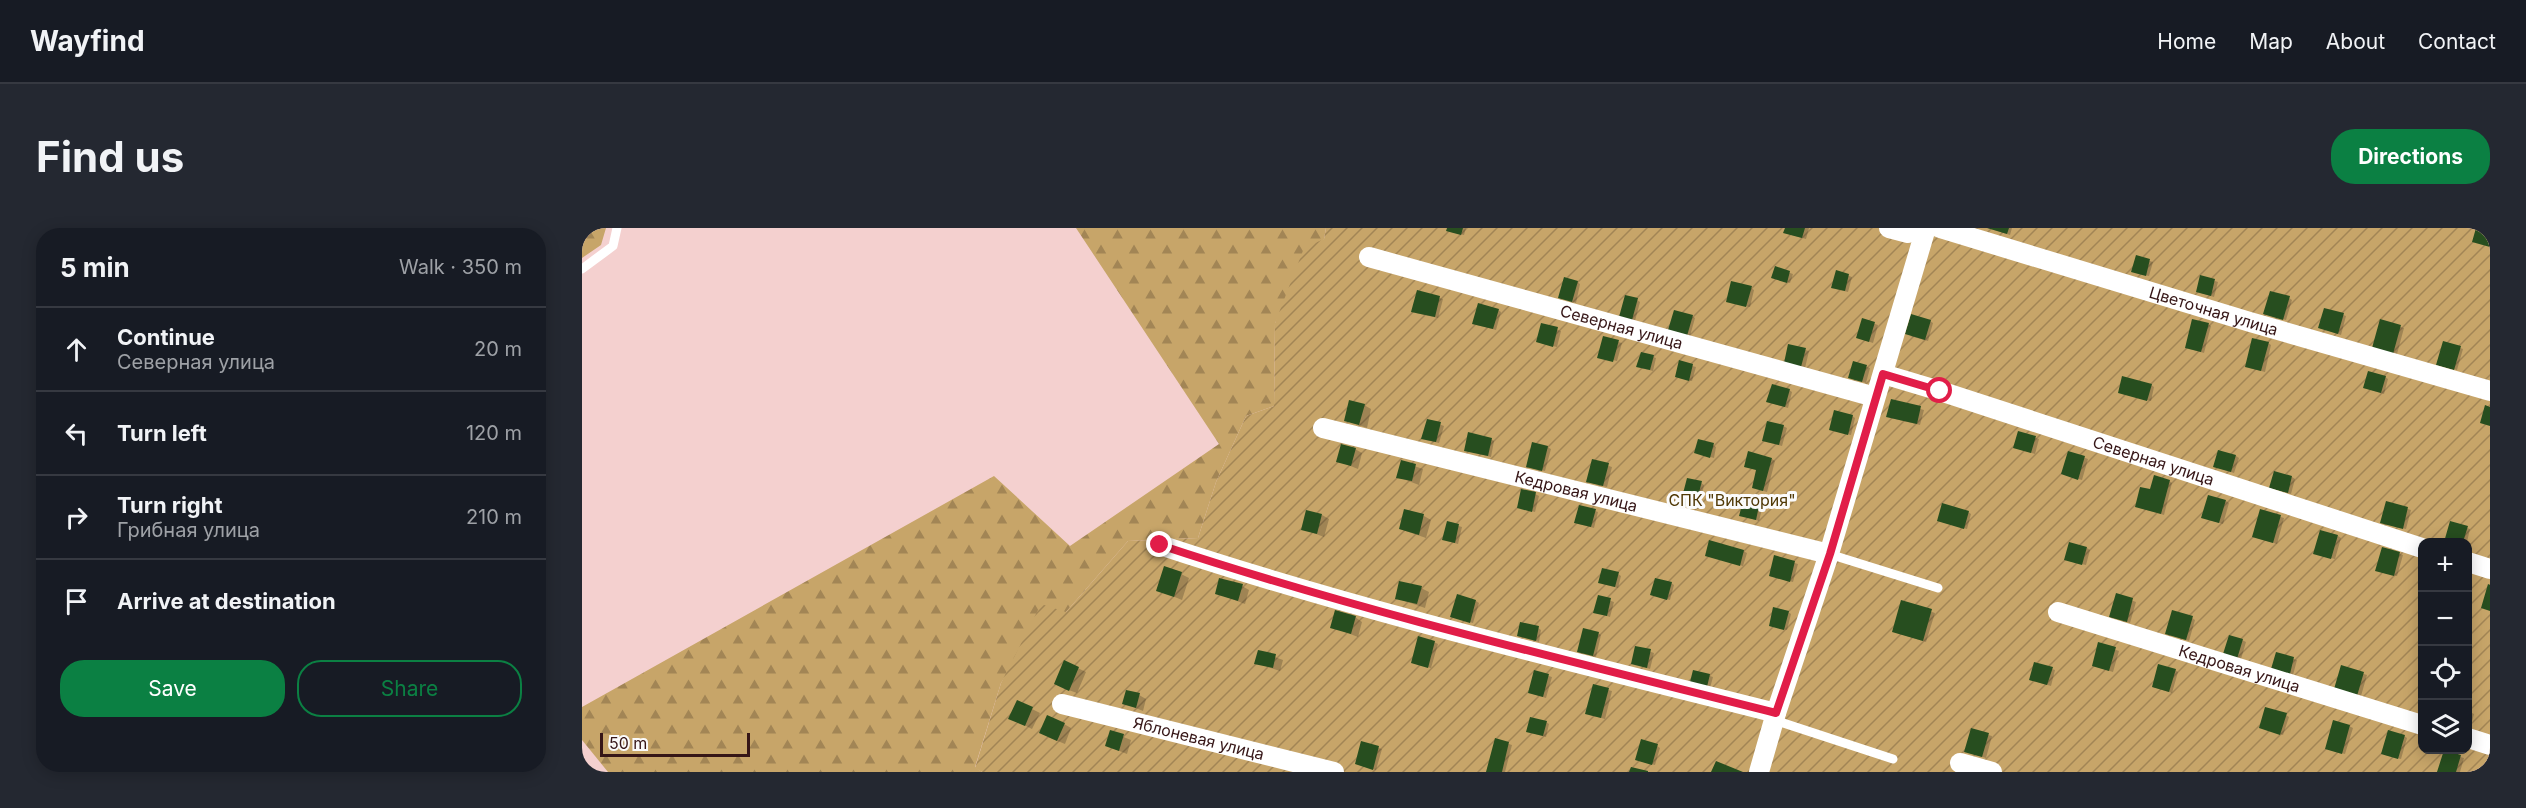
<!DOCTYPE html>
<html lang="en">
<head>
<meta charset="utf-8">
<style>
	:root { --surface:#171b24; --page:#242831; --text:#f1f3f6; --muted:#9ea1a6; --line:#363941; --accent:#0b8043 }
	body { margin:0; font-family:Inter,sans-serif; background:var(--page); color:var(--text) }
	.controls { position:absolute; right:18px; bottom:18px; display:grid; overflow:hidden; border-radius:12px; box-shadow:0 3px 15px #0003 }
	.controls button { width:54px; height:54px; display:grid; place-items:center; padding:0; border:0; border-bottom:2px solid var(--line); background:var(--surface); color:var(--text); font:30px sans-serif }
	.scale { position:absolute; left:18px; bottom:15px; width:150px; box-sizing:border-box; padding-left:6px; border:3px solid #361617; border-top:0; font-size:16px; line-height:21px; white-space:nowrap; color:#361617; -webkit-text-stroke:4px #fbfbfb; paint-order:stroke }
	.stop { position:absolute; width:18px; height:18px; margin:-14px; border:4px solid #e11d48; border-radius:50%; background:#fff }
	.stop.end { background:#e11d48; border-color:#fff; box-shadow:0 2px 6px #0008 }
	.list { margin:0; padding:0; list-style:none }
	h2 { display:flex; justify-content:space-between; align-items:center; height:78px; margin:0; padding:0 24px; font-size:26px }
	h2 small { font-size:20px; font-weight:400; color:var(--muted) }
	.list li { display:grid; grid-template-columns:39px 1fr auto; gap:18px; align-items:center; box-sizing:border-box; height:84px; padding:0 24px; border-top:2px solid var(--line) }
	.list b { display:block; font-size:22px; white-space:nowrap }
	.list p { margin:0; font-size:20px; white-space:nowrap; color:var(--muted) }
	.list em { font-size:20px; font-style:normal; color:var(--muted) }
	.actions { display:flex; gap:12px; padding:18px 24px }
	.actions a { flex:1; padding:14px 0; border:2px solid var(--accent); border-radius:24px; text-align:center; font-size:21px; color:var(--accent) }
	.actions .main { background:var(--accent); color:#fff }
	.icon { flex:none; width:33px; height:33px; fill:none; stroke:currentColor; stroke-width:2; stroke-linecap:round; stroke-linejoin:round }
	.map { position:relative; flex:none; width:1908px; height:544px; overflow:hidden; border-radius:24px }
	header { display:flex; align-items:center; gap:36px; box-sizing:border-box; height:84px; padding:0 30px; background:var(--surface); border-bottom:2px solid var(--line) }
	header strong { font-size:28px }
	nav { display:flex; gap:33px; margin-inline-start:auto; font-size:21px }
	.intro { display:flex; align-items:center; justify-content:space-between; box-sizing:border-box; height:144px; padding:0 36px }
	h1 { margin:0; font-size:42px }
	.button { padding:15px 27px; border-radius:24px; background:var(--accent); color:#fff; font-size:21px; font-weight:700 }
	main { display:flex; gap:36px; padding:0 36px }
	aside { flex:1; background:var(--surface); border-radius:24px; box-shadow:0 3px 15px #0003 }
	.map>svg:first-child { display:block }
</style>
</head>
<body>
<header>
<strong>Wayfind</strong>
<nav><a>Home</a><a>Map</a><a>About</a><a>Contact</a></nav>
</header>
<div class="intro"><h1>Find us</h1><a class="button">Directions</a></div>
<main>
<aside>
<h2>5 min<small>Walk · 350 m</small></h2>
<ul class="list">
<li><svg class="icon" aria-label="ahead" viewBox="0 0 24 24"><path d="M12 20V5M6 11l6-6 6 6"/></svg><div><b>Continue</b><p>Северная улица</p></div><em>20 m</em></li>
<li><svg class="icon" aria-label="left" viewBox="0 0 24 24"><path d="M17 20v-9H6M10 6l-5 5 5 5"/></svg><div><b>Turn left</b></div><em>120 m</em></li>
<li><svg class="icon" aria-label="right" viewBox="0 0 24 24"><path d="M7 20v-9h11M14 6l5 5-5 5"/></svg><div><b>Turn right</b><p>Грибная улица</p></div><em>210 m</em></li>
<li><svg class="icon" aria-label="arrive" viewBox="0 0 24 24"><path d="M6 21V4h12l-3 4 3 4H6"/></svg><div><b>Arrive at destination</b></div></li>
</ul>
<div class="actions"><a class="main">Save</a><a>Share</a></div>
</aside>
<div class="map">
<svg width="1908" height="544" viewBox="0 0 1908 544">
	<defs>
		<pattern id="forest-firs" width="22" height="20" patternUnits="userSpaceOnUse" patternTransform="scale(1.5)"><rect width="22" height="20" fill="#c7a569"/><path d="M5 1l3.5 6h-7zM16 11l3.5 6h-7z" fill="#a28555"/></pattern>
		<pattern id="garden-furrows" width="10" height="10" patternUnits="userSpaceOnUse" patternTransform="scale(1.5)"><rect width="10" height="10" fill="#c7a569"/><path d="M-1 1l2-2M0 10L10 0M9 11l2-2" fill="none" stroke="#a28555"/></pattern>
	</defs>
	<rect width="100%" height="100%" fill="#f4d0cf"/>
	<path fill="url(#forest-firs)" d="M0,0H24L19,17L0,30Z
		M494,0H744L742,11L693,95L692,178L664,188L634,254L616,310L546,313L484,384L428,441L419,455L393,539L400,544H26L0,512V479L412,248L488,318L637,216Z"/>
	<path fill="url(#garden-furrows)" fill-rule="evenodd" d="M744,0H1908V544H400L393,540L419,455L459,376L484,384L546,313L616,310L634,254L664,188L692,178L693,95L722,20L742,11ZM1840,314H1886V522H1840Z"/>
	<path fill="#0003" d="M867,0H884L882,7L869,4Z
		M1204,0H1227L1224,11L1206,6L1203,5Z
		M1406,0H1430L1428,7Z
		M1555,29L1571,34L1567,48L1554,45Z
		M1193,40L1211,46L1208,55L1194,51Z
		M1255,44L1270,49L1266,64L1254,61Z
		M1633,53L1636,54L1632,69L1619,65Z
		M995,54L998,56L994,75L981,71Z
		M1169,60L1172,62L1168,79L1149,75Z
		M836,64L861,71L856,90L834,85Z
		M1707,70L1710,72L1704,92L1686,87Z
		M1055,72L1058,74L1053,93L1042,90Z
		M916,82L919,84L914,102L895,97Z
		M1761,87L1764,88L1759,107L1738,100Z
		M1110,88L1113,90L1108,108L1091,104Z
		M1281,92L1296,97L1291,115L1279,111Z
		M1348,93L1351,95L1346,113L1328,108Z
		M1799,93L1822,100L1815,126L1795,121Z
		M1626,96L1629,98L1622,125L1608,121Z
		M960,97L979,103L975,119L959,115Z
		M1036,114L1040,115L1035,133L1018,129Z
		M1686,115L1689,117L1683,144L1668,140Z
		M1878,120L1881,121L1875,142L1859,138Z
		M1223,122L1227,123L1223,140L1206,136Z
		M1071,129L1074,130L1071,143L1059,140Z
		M1272,135L1288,140L1284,155L1271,151Z
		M1110,138L1114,139L1110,153L1098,150Z
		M1803,149L1806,151L1802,166L1782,160Z
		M1569,157L1572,159L1569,173L1541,166Z
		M1207,162L1210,164L1206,180L1189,175Z
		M1310,173L1342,182L1338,197L1309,190Z
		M782,177L789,181L785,200L763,192Z
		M1270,188L1273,190L1269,207L1252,203Z
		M846,192L862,198L857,215L844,212Z
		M1201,198L1205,200L1200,218L1185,214Z
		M1437,205L1457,211L1453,226L1433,220Z
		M909,211L912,213L909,229L884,222Z
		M1131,217L1134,219L1132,230L1114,225Z
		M965,219L969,221L963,243L949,240Z
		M773,221L780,225L776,241L756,233Z
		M1487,224L1506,231L1500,252L1483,247Z
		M1654,228L1657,230L1652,245L1633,239Z
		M1190,231L1193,233L1185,264L1175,261L1176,242Z
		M1011,233L1030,239L1025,259L1009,255Z
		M820,234L841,241L837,257L816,249Z
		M1710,249L1713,251L1709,266L1689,260Z
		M1587,253L1590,255L1582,287L1558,280L1569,263Z
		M1119,255L1122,257L1117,281L1103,278Z
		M953,266L957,268L953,284L936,279Z
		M1644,273L1647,275L1641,296L1624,291Z
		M1805,275L1829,282L1824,301L1803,296Z
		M1177,279L1180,281L1177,293L1158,287Z
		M1013,283L1016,284L1012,300L997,296Z
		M1679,283L1702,290L1695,316L1675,310Z
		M1386,284L1389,286L1385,301L1360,294Z
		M740,287L747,291L742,309L721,301Z
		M842,288L849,292L844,310L818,301Z
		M866,295L880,299L876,316L865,313Z
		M1869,295L1888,301L1885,314H1863Z
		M1756,308L1759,310L1753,331L1736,327Z
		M1505,320L1508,322L1504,337L1487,333Z
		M1802,321L1821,327L1815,348L1798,344Z
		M1161,323L1165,325L1161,338L1125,328Z
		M1193,329L1216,336L1211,354L1188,348Z
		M599,346L607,350L600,372L576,362Z
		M1036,346L1039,348L1036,360L1021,356Z
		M1089,355L1092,357L1088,372L1073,368Z
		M660,358L667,362L663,376L634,365Z
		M839,360L847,364L843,380L814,370Z
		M1535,367L1554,374L1548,395L1532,390Z
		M1017,369L1032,374L1028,389L1013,384Z
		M894,373L897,375L891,395L873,390Z
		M1320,374L1353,385L1344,414L1315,405Z
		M1206,384L1209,386L1205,402L1189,398Z
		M773,389L780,394L776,409L750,399Z
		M1610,390L1613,392L1607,413L1588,407Z
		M956,400L959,402L957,414L936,408Z
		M1016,405L1019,407L1014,429L996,424Z
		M1660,412L1664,414L1659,431L1646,428Z
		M852,414L856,416L849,440L834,436Z
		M1517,416L1537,423L1531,444L1515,439Z
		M1054,419L1072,425L1068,441L1050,435Z
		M677,423L701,432L698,443L674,435Z
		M1695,426L1715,432L1711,447L1694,442Z
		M483,434L504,444L495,465L481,460Z
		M1760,439L1785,447L1779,468L1757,462Z
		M1470,441L1473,442L1469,458L1452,453Z
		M1593,442L1596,444L1590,465L1571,459Z
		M1112,443L1131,449L1128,460L1113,455Z
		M953,444L970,449L964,470L951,466Z
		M1026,462L1030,463L1023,491L1008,487Z
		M557,467L564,471L561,483L542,475Z
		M436,474L458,485L450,501L436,494Z
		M1886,483L1892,486L1888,501L1886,500Z
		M1704,487L1707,489L1701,507L1682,501Z
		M964,494L967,496L964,509L946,504Z
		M482,496L489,500L483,516L466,509Z
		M1767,498L1771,500L1763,526L1748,522Z
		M529,504L549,512L545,526L525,518Z
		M1406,507L1410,508L1404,530L1387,525Z
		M1822,508L1825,510L1819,531L1803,527Z
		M914,512L930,517L923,544H906Z
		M780,515L800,521L794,542L774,536Z
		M1075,518L1078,520L1073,537L1058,533Z
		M1878,529L1882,530L1878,544H1857Z"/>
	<path fill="#274e1f" d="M865,0H881L879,7L864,3Z
		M1203,0H1223L1220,10L1201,5Z
		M1405,0H1427L1425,6Z
		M1894,0H1908V19L1890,14Z
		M1554,27L1568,31L1564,48L1549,44Z
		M1193,38L1208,43L1205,55L1189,50Z
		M1254,42L1267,46L1263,63L1249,60Z
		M1618,47L1633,51L1629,68L1614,64Z
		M982,49L996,53L990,74L976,70Z
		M1149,53L1170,58L1164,79L1144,74Z
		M835,62L858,68L853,89L829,84Z
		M1688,63L1708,68L1701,92L1681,86Z
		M1043,67L1056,70L1050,92L1037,89Z
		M896,75L917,81L911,101L890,96Z
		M1742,80L1762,85L1756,106L1736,100Z
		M1092,82L1111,87L1105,108L1086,102Z
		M1329,86L1349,92L1343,112L1323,106Z
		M1280,90L1293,94L1287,114L1274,110Z
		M1610,91L1627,95L1619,124L1603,120Z
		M1798,91L1819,97L1811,126L1790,120Z
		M959,95L976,99L971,119L954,114Z
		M1021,108L1037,112L1031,134L1015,130Z
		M1670,110L1687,114L1679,143L1663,139Z
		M1861,113L1879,118L1872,142L1854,137Z
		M1206,116L1224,120L1219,139L1202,135Z
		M1059,124L1072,127L1068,142L1054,139Z
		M1097,132L1111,136L1107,153L1093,149Z
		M1271,133L1285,137L1280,154L1266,150Z
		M1786,143L1804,148L1799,165L1781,160Z
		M1540,148L1570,156L1565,173L1536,165Z
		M1190,156L1208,161L1203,179L1184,174Z
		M1309,171L1339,178L1335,196L1304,189Z
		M767,172L783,176L777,197L762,193Z
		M1903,177L1908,179V198L1898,195Z
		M1252,182L1271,187L1266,207L1247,202Z
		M845,191L859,194L854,214L839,211Z
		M1185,193L1202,197L1197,217L1180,213Z
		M1436,203L1454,208L1449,225L1431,220Z
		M886,204L910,210L906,228L882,223Z
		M1116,211L1132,215L1128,230L1112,225Z
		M950,214L966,218L960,243L944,239Z
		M759,216L774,220L769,238L754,234Z
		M1636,222L1654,227L1649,244L1631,239Z
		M1166,223L1190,230L1181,263L1170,260L1174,242L1162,239Z
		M1486,223L1503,228L1496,252L1479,246Z
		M1010,231L1027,235L1021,258L1004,254Z
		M819,232L834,236L830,253L814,250Z
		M1692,243L1710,248L1706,265L1687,260Z
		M1572,247L1588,252L1579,286L1553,279L1558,259L1568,261Z
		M1105,250L1120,253L1113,280L1098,277Z
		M939,261L954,264L950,284L935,280Z
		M1626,267L1644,272L1637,295L1619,290Z
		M1161,273L1177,278L1174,292L1157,288Z
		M1804,273L1826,279L1821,301L1798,295Z
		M1360,275L1387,283L1382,301L1355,293Z
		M997,277L1014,281L1009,299L992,295Z
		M822,281L842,286L837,307L817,301Z
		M1678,281L1699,287L1691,315L1670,309Z
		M724,282L740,286L735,306L719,302Z
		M865,293L877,296L873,315L860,312Z
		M1868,293L1886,298L1881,314H1862Z
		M1738,302L1756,307L1749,331L1731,326Z
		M1127,312L1162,322L1158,338L1123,328Z
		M1487,314L1505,319L1500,337L1482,332Z
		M1800,319L1818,324L1812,348L1793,343Z
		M1192,327L1213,333L1208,354L1187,348Z
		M582,338L600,344L592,369L574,363Z
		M1020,340L1037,344L1033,359L1016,355Z
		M637,350L661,356L656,373L633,366Z
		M1073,350L1090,354L1085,372L1068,367Z
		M817,353L840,358L835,376L813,371Z
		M1906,356L1908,357V383L1899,380Z
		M1534,365L1551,370L1545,394L1527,389Z
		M875,366L894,372L888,395L868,389Z
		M1016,367L1029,370L1025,388L1011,385Z
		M1319,372L1350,381L1341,413L1310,404Z
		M1191,379L1207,383L1202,402L1187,398Z
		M753,382L774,388L769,406L748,400Z
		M1590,382L1611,388L1604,412L1583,406Z
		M938,394L957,398L954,413L935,408Z
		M1001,400L1017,404L1011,428L995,424Z
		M1647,407L1661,411L1655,431L1641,426Z
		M836,408L853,413L846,440L829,435Z
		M1516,414L1534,419L1527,443L1510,438Z
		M1053,418L1069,421L1065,440L1049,436Z
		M676,422L694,426L691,440L672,436Z
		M1694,424L1712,429L1708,446L1689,441Z
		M482,432L497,439L487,463L472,456Z
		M1452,434L1471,439L1465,457L1447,452Z
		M1576,436L1594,441L1587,464L1570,459Z
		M1759,437L1782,444L1775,468L1752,461Z
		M952,442L967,446L961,469L946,465Z
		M1111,442L1128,446L1125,459L1108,454Z
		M1011,456L1027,460L1019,490L1003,486Z
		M544,462L558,465L554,480L540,476Z
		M435,472L451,479L443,498L426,491Z
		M1683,479L1705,485L1698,507L1677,500Z
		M465,487L483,495L475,513L457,505Z
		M948,489L965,493L961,508L944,504Z
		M1751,492L1768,497L1760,526L1743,521Z
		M1389,500L1407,505L1400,529L1382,524Z
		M528,502L542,506L537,523L523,518Z
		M1806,502L1823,507L1816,531L1799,526Z
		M913,510L927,514L920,544H904Z
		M1059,511L1076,516L1070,537L1053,532Z
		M779,513L797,518L791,542L773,536Z
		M1862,522L1879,527L1874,544H1855Z
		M1134,533L1161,544H1129Z
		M1049,539L1066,543V544H1047Z"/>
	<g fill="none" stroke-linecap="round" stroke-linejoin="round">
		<path stroke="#fff" stroke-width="9" d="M0,41L31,18L35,0
			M1247,326L1356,360
			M1192,492L1311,531"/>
		<g stroke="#fff" stroke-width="20">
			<path d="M1307,0L1326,5L1337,0"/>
			<path id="s1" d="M1358,0L1668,94L1908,163"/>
			<path id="s2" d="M787,29L1293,169"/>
			<path id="s3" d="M1301,146L1358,163L1840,320"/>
			<path id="s4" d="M741,200L1247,326"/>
			<path d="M578,317C780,384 988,433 1194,485"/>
			<path d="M1886,334L1908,341"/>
			<path id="s5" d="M1476,384L1840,497"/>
			<path id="s6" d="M480,476L752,544"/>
			<path d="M1886,510L1908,517"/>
			<path d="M1378,535L1410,544"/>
			<path d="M1177,544L1194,485L1247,326L1344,0"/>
		</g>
	</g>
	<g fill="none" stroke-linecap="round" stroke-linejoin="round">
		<path stroke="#e11d48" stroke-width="8" d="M578,317C780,384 988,433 1194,485L1248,326L1301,146L1358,163"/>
	</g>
	<g text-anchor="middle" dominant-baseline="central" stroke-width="6" stroke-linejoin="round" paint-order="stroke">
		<g font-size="16" fill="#361617" stroke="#fbfbfb">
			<text stroke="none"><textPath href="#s1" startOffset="286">Цветочная улица</textPath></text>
			<text stroke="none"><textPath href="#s2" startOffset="262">Северная улица</textPath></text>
			<text stroke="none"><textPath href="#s3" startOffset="284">Северная улица</textPath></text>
			<text stroke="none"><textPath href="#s4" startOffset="261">Кедровая улица</textPath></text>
			<text stroke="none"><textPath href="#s5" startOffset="190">Кедровая улица</textPath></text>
			<text stroke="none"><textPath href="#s6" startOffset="141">Яблоневая улица</textPath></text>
		</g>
		<g font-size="16" fill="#503805" stroke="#fbfbfb">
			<text x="1150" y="272">СПК "Виктория"</text>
		</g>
	</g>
</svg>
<div class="controls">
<button>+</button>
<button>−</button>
<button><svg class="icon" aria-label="locate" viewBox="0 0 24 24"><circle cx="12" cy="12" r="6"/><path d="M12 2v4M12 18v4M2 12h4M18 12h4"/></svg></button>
<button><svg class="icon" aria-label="layers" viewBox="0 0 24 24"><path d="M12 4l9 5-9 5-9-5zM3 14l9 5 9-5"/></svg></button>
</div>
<div class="scale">50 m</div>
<div class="stop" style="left:1358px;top:163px"></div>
<div class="stop end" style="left:578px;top:317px"></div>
</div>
</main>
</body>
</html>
